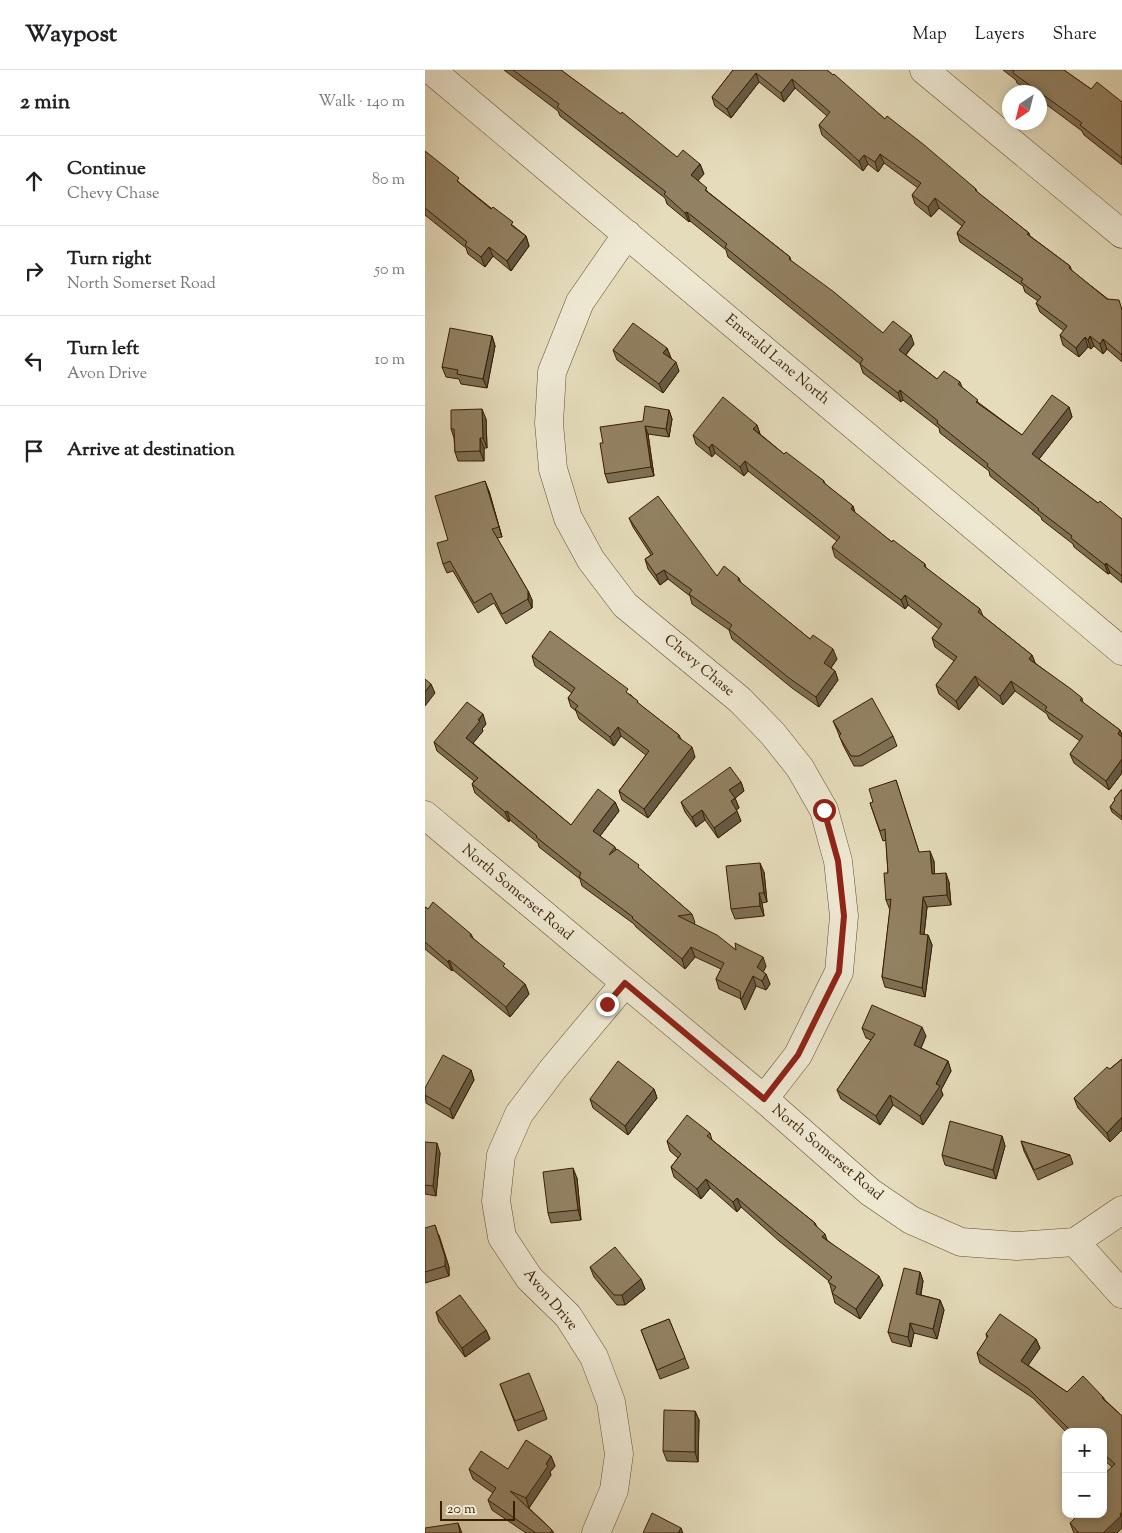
<!DOCTYPE html>
<html lang="en">
<head>
<meta charset="utf-8">
<style>
	:root { --surface:#fff; --page:#f6f6f6; --text:#202124; --muted:#757577; --line:#e0e0e0 }
	body { margin:0; font-family:"Sorts Mill Goudy",serif; background:var(--page); color:var(--text) }
	.controls { position:absolute; right:15px; bottom:15px; display:grid; overflow:hidden; border-radius:10px; box-shadow:0 2px 8px #0003 }
	.controls button { width:45px; height:45px; display:grid; place-items:center; padding:0; border:0; border-bottom:1px solid var(--line); background:var(--surface); color:var(--text); font:25px sans-serif }
	.compass { position:absolute; left:577px; top:15px; width:45px; height:45px; border-radius:50%; background:var(--surface); box-shadow:0 2px 8px #0003; rotate:215deg }
	.scale { position:absolute; left:15px; bottom:12px; width:75px; box-sizing:border-box; padding-left:5px; border:2px solid #381e01; border-top:0; font-size:14px; line-height:18px; white-space:nowrap; color:#381e01; -webkit-text-stroke:4px #eee8d3; paint-order:stroke }
	.stop { position:absolute; width:15px; height:15px; margin:-11px; border:4px solid #8f2418; border-radius:50%; background:#fff }
	.stop.end { background:#8f2418; border-color:#fff; box-shadow:0 1px 5px #0008 }
	.list { margin:0; padding:0; list-style:none }
	h2 { display:flex; justify-content:space-between; align-items:center; height:65px; margin:0; padding:0 20px; font-size:21px }
	h2 small { font-size:16px; font-weight:400; color:var(--muted) }
	.list li { display:grid; grid-template-columns:32px 1fr auto; gap:15px; align-items:center; box-sizing:border-box; height:90px; padding:0 20px; border-top:1px solid var(--line) }
	.list b { display:block; font-size:19px; white-space:nowrap }
	.list p { margin:0; font-size:16px; white-space:nowrap; color:var(--muted) }
	.list em { font-size:16px; font-style:normal; color:var(--muted) }
	.icon { flex:none; width:28px; height:28px; fill:none; stroke:currentColor; stroke-width:2; stroke-linecap:round; stroke-linejoin:round }
	.map { position:relative; flex:none; width:697px; height:1463px; overflow:hidden }
	header { display:flex; align-items:center; gap:30px; box-sizing:border-box; height:70px; padding:0 25px; background:var(--surface); border-bottom:1px solid var(--line) }
	header strong { font-size:24px }
	nav { display:flex; gap:28px; margin-inline-start:auto; font-size:18px }
	main { display:flex }
	aside { flex:1; background:var(--surface) }
	.map>svg:first-child { display:block }
</style>
</head>
<body>
<header>
<strong>Waypost</strong>
<nav><a>Map</a><a>Layers</a><a>Share</a></nav>
</header>
<main>
<aside>
<h2>2 min<small>Walk · 140 m</small></h2>
<ul class="list">
<li><svg class="icon" aria-label="ahead" viewBox="0 0 24 24"><path d="M12 20V5M6 11l6-6 6 6"/></svg><div><b>Continue</b><p>Chevy Chase</p></div><em>80 m</em></li>
<li><svg class="icon" aria-label="right" viewBox="0 0 24 24"><path d="M7 20v-9h11M14 6l5 5-5 5"/></svg><div><b>Turn right</b><p>North Somerset Road</p></div><em>50 m</em></li>
<li><svg class="icon" aria-label="left" viewBox="0 0 24 24"><path d="M17 20v-9H6M10 6l-5 5 5 5"/></svg><div><b>Turn left</b><p>Avon Drive</p></div><em>10 m</em></li>
<li><svg class="icon" aria-label="arrive" viewBox="0 0 24 24"><path d="M6 21V4h12l-3 4 3 4H6"/></svg><div><b>Arrive at destination</b></div></li>
</ul>
</aside>
<div class="map">
<svg width="697" height="1463" viewBox="0 0 697 1463">
	<rect width="100%" height="100%" fill="#e5dcbb"/>
	<filter id="stains"><feTurbulence type="fractalNoise" baseFrequency=".004" numOctaves="4"/><feColorMatrix values="0 0 0 0 .2 0 0 0 0 .09 0 0 0 0 .02 0 0 0 .5 -.17"/></filter>
	<radialGradient id="worn" r=".72"><stop offset=".6" stop-color="#630" stop-opacity="0"/><stop offset="1" stop-color="#630" stop-opacity=".3"/></radialGradient>
	<g fill="none" stroke-linecap="round" stroke-linejoin="round">
		<g stroke="#634e30" stroke-width="29">
			<path id="minor" d="M6,0L697,581
				M499,0L697,164
				M202,164L155,232L127,302L124,353L128,399L143,448L166,490L200,535L315,630L348,664L375,698L399,740L413,791L419,846L414,902L373,985L339,1029
				M0,745L339,1029L445,1122L486,1150L536,1172L592,1176L650,1172L697,1224
				M650,1172L697,1140
				M171,1463L189,1420L194,1384L186,1332L169,1287L143,1246L104,1208L77,1167L71,1131L76,1085L94,1044L128,999L200,913"/>
		</g>
		<use href="#minor" stroke="#eee8d3" stroke-width="28"/>
	</g>
	<path fill="#7e6f54" stroke="#381e01" d="M79,0H136L252,87L275,94L279,104L273,110L283,122L365,187L366,191L458,263L489,274L481,285L512,309L535,312L537,317L554,333L597,365L644,337L647,347L614,389L673,433L697,449V513L685,503L683,504L649,477L648,474L617,450L616,447L565,406L564,401L515,363L514,358L478,330L476,332L438,303L435,294L303,187L301,180L265,151L264,152L242,134L240,128L135,46L133,41Z
		M308,0H402L460,49L551,119L552,122L604,163L605,166L645,196L647,201L697,240V292L682,279L678,284L669,276L666,279L663,277L654,287L638,275L635,265L639,261L615,242L611,233L613,231L600,222L598,216L535,172L532,163L537,156L514,138L506,147L490,134L487,125L493,118L459,93L453,102L443,94L438,101L397,65L394,55L402,46L370,18L359,32L334,12L306,48L290,36L287,27Z
		M578,0H639L666,19L697,32V95L659,65L657,61L614,29V22H605L592,13L591,10Z
		M0,81L36,114L101,166L104,176L86,201L68,186L60,197L43,184L41,178L0,145Z
		M67,266L70,276L62,318L36,314L34,309L21,307L17,297Z
		M242,278L246,288L254,301L238,323L192,290L188,280Z
		M244,340L247,349L244,367L223,364L229,406L183,413L180,404L178,373Z
		M61,349L62,378H59V391H33L30,382L29,368L26,359Z
		M332,355L335,364L359,384L399,411L400,414L428,436L430,443L467,472L500,494L501,498L555,539L558,546L607,585L610,593L657,628L658,633L695,660L697,665V703L684,720L649,693L645,684L655,671L624,649L622,644L590,621L578,635L554,615L534,640L514,624L511,615L529,591L510,577L507,568L514,559L483,535L480,539L410,487L407,477L412,471L323,401L319,406L290,383L287,387L271,374L268,365Z
		M64,421L77,467L72,468L103,521L107,530V538L81,554L69,533L53,543L28,501L22,503L18,494L23,470Z
		M204,448L292,506L314,508L316,513L385,569L412,589L406,598L410,601L413,610L394,637L367,618L307,569L304,560L267,534L265,526L243,509L235,515L223,499L220,489L226,485L208,457Z
		M107,586L206,625L214,634L254,665L256,669L270,687L223,748L197,730L194,721L221,685L196,666L189,676L154,649L151,641L146,637L143,628L147,623L110,596Z
		M408,651L468,666L472,676L437,696H429L418,675L412,660Z
		M61,654L57,659L58,661L48,673L146,755L190,732L194,741L175,766L190,777L191,780L215,799L267,844L270,853L269,854L311,880L341,896L338,902L341,904L345,914L341,920L331,916L320,940L316,929L294,919L291,909L296,899L270,887L260,899L211,857L209,854L157,816L155,809L114,777L113,773L85,750L84,752L50,723L47,714L49,711L12,681L9,672Z
		M471,710L494,782L509,791V804L524,812L526,835L502,837L499,865H503L507,875L500,927L460,917L457,907L465,840L461,830L463,803L461,770L458,771L445,733L448,732Z
		M316,712L319,721L310,728L314,738L311,740L316,751L293,768L280,750L271,757L260,742L256,732Z
		M697,719V750L687,742L685,737L690,730L689,729Z
		M339,802L342,832L337,833L339,846L310,849L306,839Z
		M0,837L46,864L48,868L81,899L100,914L104,924L85,947L28,900L27,901L0,879Z
		M437,958L501,966L496,978L523,991L526,1001L516,1020L518,1025L498,1055L468,1035L455,1055L416,1029L412,1020L446,970L441,968Z
		M697,989V1060L685,1072L653,1038L649,1028Z
		M46,1000L49,1010L28,1049L1,1033L0,1018Z
		M229,1019L232,1028L203,1065L168,1038L165,1029Z
		M285,1063L287,1070L390,1153L392,1157L402,1170L458,1215L435,1249L410,1233L404,1211L354,1171L316,1137L312,1142L285,1118L276,1129L249,1107L246,1097L253,1088L245,1081L242,1071Z
		M577,1066L580,1076L571,1109L520,1095L517,1085Z
		M596,1071L645,1085L648,1094L613,1110L599,1081Z
		M0,1072L15,1083L11,1126L0,1124Z
		M152,1108L156,1150L126,1153L123,1143Z
		M0,1158L14,1165L24,1197V1206L0,1213Z
		M165,1197L216,1209L220,1219L200,1235H192L169,1207Z
		M495,1202L498,1211L496,1225L515,1230L519,1240L512,1269L489,1263L486,1277L467,1272L463,1262Z
		M11,1242L61,1260L65,1269L40,1287L14,1252Z
		M244,1249L264,1298L235,1309L216,1260Z
		M561,1264L611,1269L615,1278L603,1295L642,1322L678,1327L680,1330L697,1346L692,1463H649L645,1453L678,1444L687,1397L678,1389V1362H641L608,1328L555,1293L552,1283L562,1268Z
		M75,1314L119,1340L122,1349L93,1361Z
		M270,1341L274,1350L273,1392L242,1391L238,1381Z
		M126,1386L130,1396L125,1402L126,1405L104,1438L127,1460L129,1463H101L67,1440L63,1430L68,1423L48,1409L44,1399H83Z"/>
	<path fill="#665a45" stroke="#381e01" d="M331,3L334,12L306,48L302,39Z
		M367,9L370,18L359,32L356,23Z
		M455,84L459,93L453,102L450,92Z
		M439,85L443,94L438,101L434,91Z
		M275,94L279,104L270,114L266,105Z
		M510,128L514,138L506,147L503,137Z
		M262,142L265,151L264,152L260,143Z
		M101,166L104,176L86,201L82,191Z
		M64,177L68,186L60,197L56,187Z
		M486,265L489,274L477,289L474,280Z
		M67,266L70,276L62,318L58,309Z
		M665,266L669,276L666,279L663,270Z
		M660,267L663,277L654,287L651,278Z
		M678,269L682,279L678,284L675,274Z
		M242,278L246,288L238,283Z
		M251,292L254,301L238,323L234,314Z
		M475,320L478,330L476,332L473,323Z
		M644,337L647,347L611,393L607,384Z
		M57,339L61,349L62,378L58,368Z
		M244,340L247,349L244,367L241,359Z
		M332,355L335,364L328,359Z
		M220,356L223,364L229,406L226,397Z
		M55,368L59,378V391L55,381Z
		M287,374L290,383L287,387L284,378Z
		M320,391L323,401L319,406L315,397Z
		M60,411L64,421L77,467L74,457Z
		M428,436L431,446L426,439Z
		M681,493L685,503L683,504L680,495Z
		M239,500L243,509L235,515L231,505Z
		M103,521L107,530V538L103,529Z
		M480,525L483,535L480,539L476,530Z
		M408,579L412,589L402,603L399,593Z
		M607,585L611,595L604,589Z
		M410,601L413,610L394,637L391,627Z
		M550,606L554,615L534,640L531,631Z
		M586,611L590,621L578,635L575,626Z
		M6,614L10,623L0,636V622Z
		M58,644L61,654L57,659L58,661L45,677L41,668Z
		M193,657L196,666L189,676L185,667Z
		M695,660L697,665V673L693,664Z
		M267,677L270,687L223,748L219,739Z
		M697,689V703L684,720L681,711Z
		M316,712L319,721L308,730L310,728L314,738L309,741L306,731L304,720Z
		M190,732L194,741L172,770L168,761Z
		M277,740L280,750L271,757L267,747Z
		M82,741L85,750L84,752L80,742Z
		M312,741L316,751L293,768L289,758Z
		M505,781L509,791L510,814L507,804Z
		M335,793L339,802L342,832L339,823Z
		M521,803L524,812L526,835L522,825Z
		M334,823L337,833L339,846L335,836Z
		M498,827L502,837L498,874L495,864Z
		M503,865L507,875L500,927L497,918Z
		M266,877L270,887L260,899L257,889Z
		M338,887L341,896L336,907L332,897Z
		M24,890L28,900L27,901L23,892Z
		M341,904L345,914L341,920L337,911Z
		M328,906L331,916L320,940L316,930Z
		M100,914L104,924L85,947L81,937Z
		M497,957L501,966L493,984L489,975Z
		M523,991L526,1001L516,1020L518,1025L498,1055L495,1046Z
		M46,1000L49,1010L28,1049L25,1039Z
		M229,1019L232,1028L203,1065L200,1056Z
		M465,1025L468,1035L455,1055L451,1046Z
		M697,1047V1060L685,1072L682,1063Z
		M577,1066L580,1076L571,1109L568,1100Z
		M12,1073L15,1083L11,1126L8,1116Z
		M148,1098L152,1108L156,1150L153,1140Z
		M281,1109L285,1118L276,1129L272,1119Z
		M312,1128L316,1137L312,1142L308,1132Z
		M10,1155L24,1197V1206L20,1196Z
		M400,1164L403,1173L397,1167Z
		M495,1202L498,1211L494,1233L491,1224Z
		M454,1206L458,1215L435,1249L431,1239Z
		M216,1209L220,1219L200,1235L197,1225Z
		M515,1230L519,1240L512,1269L508,1259Z
		M485,1253L489,1263L486,1277L483,1267Z
		M61,1260L65,1269L40,1287L37,1278Z
		M611,1269L615,1278L600,1300L596,1291Z
		M270,1341L274,1350L273,1392L270,1382Z
		M126,1386L130,1396L125,1402L126,1405L104,1438L101,1428L121,1394Z
		M697,1442V1458L692,1463H678Z
		M33,1453L37,1463H35Z
		M256,1458L258,1463H253Z"/>
	<path fill="#928162" stroke="#381e01" d="M88,0H136L196,44L197,42L252,87L258,80L275,94L266,105L282,118L280,120L365,187L364,189L409,222L458,263L468,251L486,265L474,280L512,309L519,301L535,312L533,314L553,330L551,332L597,365L627,325L644,337L607,384L673,433L675,431L697,449V506L681,493L680,495L646,468L647,466L613,440L614,439L562,396L563,394L512,353L513,351L475,320L473,323L435,294L438,289L300,177L302,174L262,142L260,143L239,124L241,122L132,37L134,34Z
		M308,0H402L408,5L409,4L460,49L462,46L498,74L551,119L550,120L604,163L602,164L645,196L644,198L682,229L694,230L697,240V285L678,269L675,274L665,266L663,270L660,267L651,278L635,265L642,256L611,233L616,227L596,212L598,209L532,163L540,152L510,128L503,137L487,125L496,113L455,84L450,92L439,85L434,91L394,55L405,42L367,9L356,23L331,3L302,39L287,27Z
		M587,0H639L666,19L672,12L697,32V88L655,55L657,53L588,3L589,1Z
		M0,81L34,108L32,111L66,139L68,137L88,152L86,155L101,166L82,191L64,177L56,187L40,175L42,172L0,138Z
		M208,253L242,278L238,283L251,292L234,314L188,280Z
		M25,258L67,266L58,309L32,304L33,300L17,297Z
		M298,327L332,355L328,359L359,384L361,382L399,411L398,412L428,436L426,439L467,472L468,470L500,494L499,496L555,539L553,542L607,585L604,589L646,619L657,628L655,630L695,660L693,664L697,667V689L681,711L645,684L658,666L620,640L622,637L586,611L575,626L550,606L531,631L511,615L532,587L507,568L517,554L480,525L476,530L407,477L415,467L320,391L315,397L287,374L284,378L268,365Z
		M220,336L244,340L241,359L220,356L226,397L180,404L175,373H178L175,357L218,351Z
		M57,339L58,368H55V381L30,382L29,359H26V340Z
		M60,411L74,457L67,459L103,521V529L77,544L66,523L49,533L25,491L18,494L12,473L23,470L10,426Z
		M233,426L292,506L299,496L314,508L313,510L385,569L388,565L408,579L399,593L410,601L391,627L364,608L304,559L307,555L264,524L267,520L239,500L231,505L220,489L228,484L204,448Z
		M125,561L203,619L201,622L213,631L212,632L254,665L253,667L267,677L219,739L194,721L224,681L193,657L185,667L150,639L153,636L143,628L150,618L107,586Z
		M0,609L6,614L0,622Z
		M447,628L468,666L434,686H426L414,666L416,664L408,651Z
		M42,632L58,644L53,650L55,651L41,668L146,755L173,719L190,732L168,761L190,777L184,785L192,779L214,795L213,797L267,844L253,846L292,865L311,880L310,873L338,887L332,897L341,904L337,911L328,906L316,930L315,921L291,909L299,893L266,877L257,889L207,848L208,847L154,807L156,803L111,767L112,766L82,741L80,742L47,714L53,708L9,672Z
		M305,697L316,712L304,720L310,728L306,731L312,741L289,758L277,740L267,747L256,732Z
		M471,710L494,782L505,781L507,804L521,803L522,825L498,827L495,864L503,865L497,918L457,907L466,829L461,830L459,803H463L460,759L455,761L445,733L448,732L444,719Z
		M697,719V747L685,737L690,730L689,729Z
		M335,793L339,823H334L335,836L306,839L301,796Z
		M8,832L46,864L45,866L80,894L78,896L100,914L81,937L24,890L23,892L0,872V837L3,839Z
		M447,935L497,957L489,975L523,991L511,1014L515,1016L495,1046L465,1025L451,1046L412,1020L450,964L437,958Z
		M18,985L46,1000L25,1039L0,1025V1018Z
		M697,989V1047L682,1063L649,1028L682,997L685,999Z
		M193,991L229,1019L200,1056L165,1029Z
		M262,1045L285,1063L282,1066L390,1153L389,1154L400,1164L397,1167L454,1206L431,1239L407,1223L411,1217L403,1212L407,1207L350,1161L312,1128L308,1132L281,1109L272,1119L246,1097L256,1084L242,1071Z
		M525,1051L577,1066L568,1100L517,1085Z
		M596,1071L645,1085L609,1100Z
		M0,1072L12,1073L8,1116L0,1115Z
		M148,1098L153,1140L123,1143L118,1102Z
		M10,1155L20,1187V1196L0,1202V1158Z
		M190,1177L216,1209L197,1225H189L165,1197Z
		M479,1198L495,1202L491,1224L515,1230L508,1259L485,1253L483,1267L463,1262Z
		M35,1225L61,1260L37,1278L11,1242Z
		M575,1244L611,1269L596,1291L642,1322L658,1306L678,1327L677,1328L697,1346V1442L695,1444L696,1446L678,1463H654L645,1453L654,1444H678V1405L690,1394L678,1383V1362H647L604,1319L552,1283L563,1266L561,1264Z
		M244,1249L260,1288L232,1300L216,1260Z
		M104,1303L119,1340L90,1351L75,1314Z
		M239,1340L270,1341V1382L238,1381Z
		M101,1370L126,1386L121,1394L123,1396L101,1428L85,1421L127,1460L125,1463H111L63,1430L71,1418L44,1399L56,1381L83,1399Z
		M227,1443L256,1458L253,1463H218Z
		M33,1453L35,1463H0V1458Z"/>
	<g fill="none" stroke-linecap="round" stroke-linejoin="round">
		<path stroke="#8f2418" stroke-width="6" d="M182,934L200,913L339,1029L373,985L414,902L419,846L413,791L399,740"/>
	</g>
	<g text-anchor="middle" dominant-baseline="central" stroke-width="4" stroke-linejoin="round" paint-order="stroke">
		<g font-size="15" fill="#381e01" stroke="#eee8d3">
			<text transform="translate(352 290) rotate(40)">Emerald Lane North</text>
			<text transform="translate(274 596) rotate(40)">Chevy Chase</text>
			<text transform="translate(92 823) rotate(40)">North Somerset Road</text>
			<text transform="translate(402 1083) rotate(40)">North Somerset Road</text>
			<text transform="translate(125 1230) rotate(50)">Avon Drive</text>
		</g>
	</g>
	<rect width="100%" height="100%" filter="url(#stains)"/>
	<rect width="100%" height="100%" fill="url(#worn)"/>
</svg>
<div class="controls">
<button>+</button>
<button>−</button>
</div>
<svg class="compass" viewBox="-18 -18 36 36"><path d="M0-13l5 13h-10z" fill="#e53935"/><path d="M0 13l5-13h-10z" fill="#757577"/></svg>
<div class="scale">20 m</div>
<div class="stop" style="left:399px;top:740px"></div>
<div class="stop end" style="left:182px;top:934px"></div>
</div>
</main>
</body>
</html>
